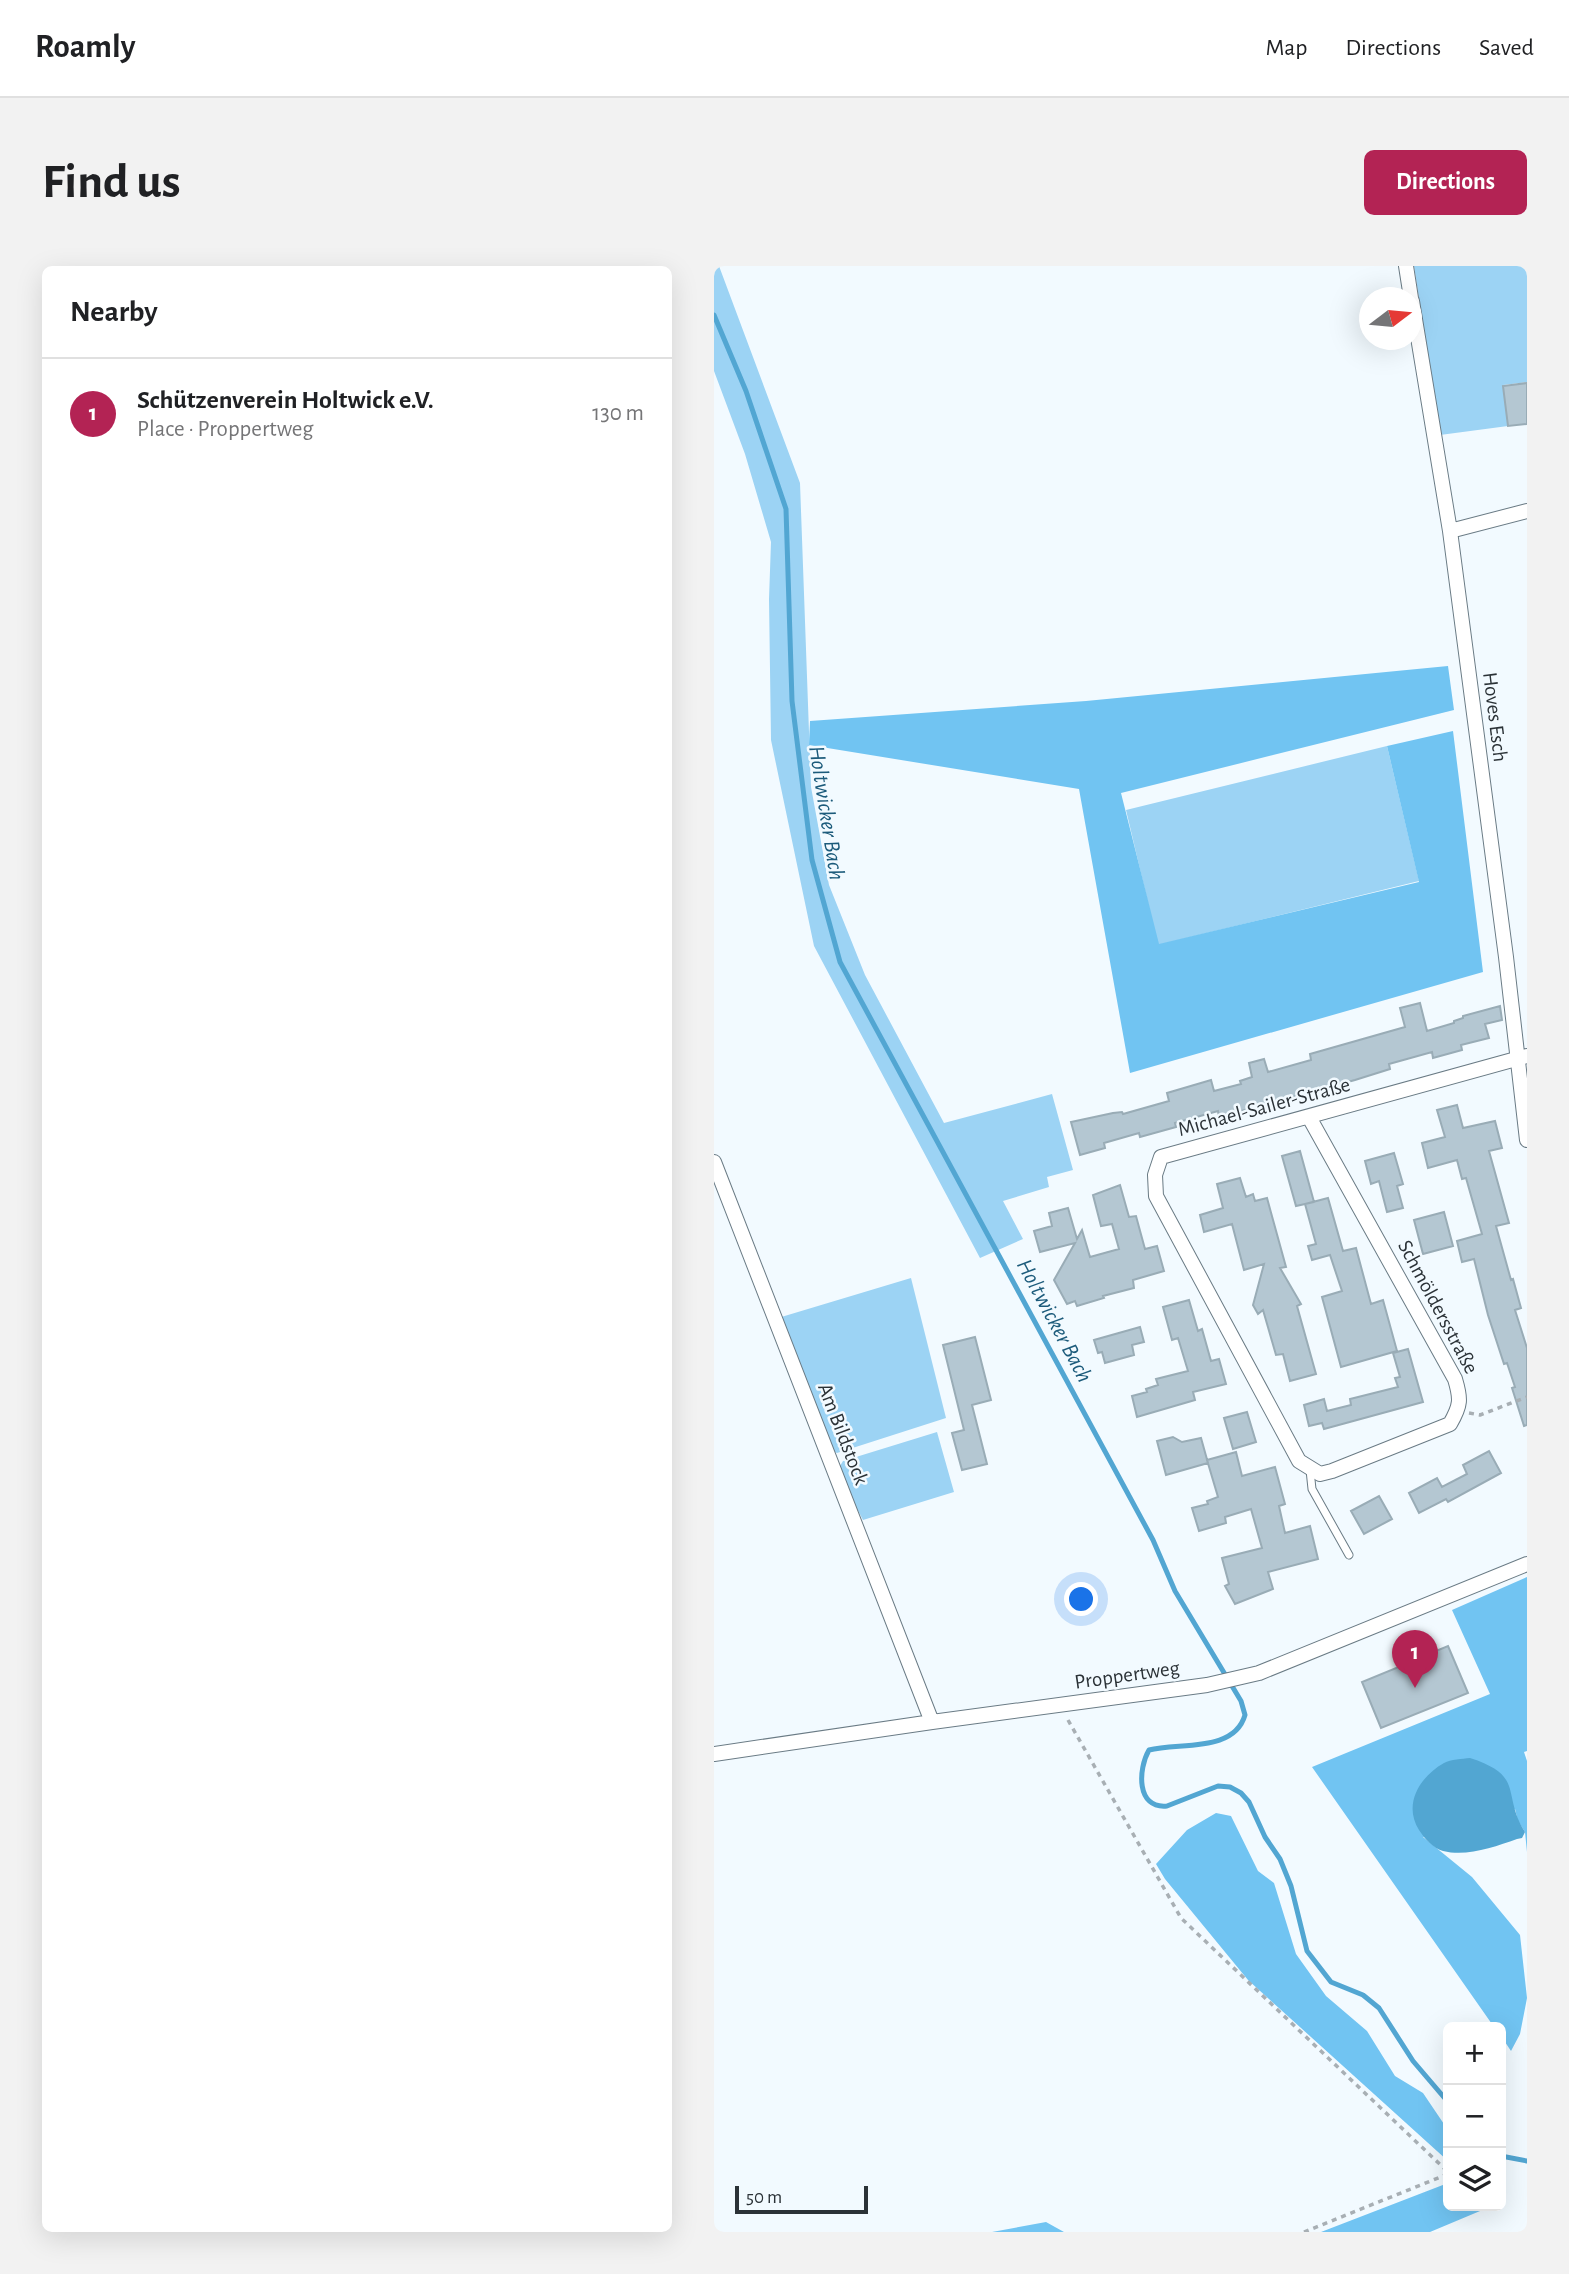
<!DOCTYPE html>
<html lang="en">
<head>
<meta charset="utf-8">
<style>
	:root { --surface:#fff; --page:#f2f2f2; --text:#202124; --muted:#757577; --line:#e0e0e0; --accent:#b32354 }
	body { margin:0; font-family:"Alegreya Sans",sans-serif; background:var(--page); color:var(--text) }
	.controls { position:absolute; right:21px; bottom:21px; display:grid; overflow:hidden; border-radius:10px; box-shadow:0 7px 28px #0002 }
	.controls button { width:63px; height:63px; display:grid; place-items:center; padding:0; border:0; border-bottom:2px solid var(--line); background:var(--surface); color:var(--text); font:35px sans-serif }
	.compass { position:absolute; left:645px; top:21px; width:63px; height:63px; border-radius:50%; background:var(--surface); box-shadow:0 7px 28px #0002; rotate:74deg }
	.scale { position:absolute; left:21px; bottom:18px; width:133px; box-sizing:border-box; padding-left:7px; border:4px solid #2b3237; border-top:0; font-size:19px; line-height:24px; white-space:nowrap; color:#2b3237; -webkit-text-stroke:5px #f2faff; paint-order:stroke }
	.you { position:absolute; left:368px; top:1334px; width:24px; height:24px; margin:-18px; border:5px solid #fff; border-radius:50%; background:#1a73e8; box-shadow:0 0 0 10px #1a73e833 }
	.badge { display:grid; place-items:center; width:46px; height:46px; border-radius:50%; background:var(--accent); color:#fff; font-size:23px; font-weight:700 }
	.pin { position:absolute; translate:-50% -58px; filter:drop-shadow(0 2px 4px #0008) }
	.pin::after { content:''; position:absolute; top:37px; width:24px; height:21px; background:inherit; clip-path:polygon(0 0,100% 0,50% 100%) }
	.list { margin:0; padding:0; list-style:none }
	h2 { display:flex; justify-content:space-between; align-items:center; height:91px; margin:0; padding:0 28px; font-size:30px }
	h2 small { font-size:23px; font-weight:400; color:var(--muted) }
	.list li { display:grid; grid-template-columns:46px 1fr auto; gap:21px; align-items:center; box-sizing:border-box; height:112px; padding:0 28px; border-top:2px solid var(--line) }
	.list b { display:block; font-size:26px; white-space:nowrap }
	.list p { margin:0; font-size:23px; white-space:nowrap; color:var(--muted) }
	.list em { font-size:23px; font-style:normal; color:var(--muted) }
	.icon { flex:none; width:38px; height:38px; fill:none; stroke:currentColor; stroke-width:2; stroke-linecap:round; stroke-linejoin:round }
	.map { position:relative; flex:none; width:813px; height:1966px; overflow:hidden; border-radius:10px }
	header { display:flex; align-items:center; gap:42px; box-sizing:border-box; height:98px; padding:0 35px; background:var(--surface); border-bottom:2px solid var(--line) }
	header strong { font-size:33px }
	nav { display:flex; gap:38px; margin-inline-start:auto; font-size:24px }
	.intro { display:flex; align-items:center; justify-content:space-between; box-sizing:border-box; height:168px; padding:0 42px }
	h1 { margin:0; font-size:49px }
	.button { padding:18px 32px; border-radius:10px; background:var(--accent); color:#fff; font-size:24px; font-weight:700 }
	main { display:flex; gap:42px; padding:0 42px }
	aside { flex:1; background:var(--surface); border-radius:10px; box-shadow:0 7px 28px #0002 }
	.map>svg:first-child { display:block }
</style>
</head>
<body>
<header>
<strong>Roamly</strong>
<nav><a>Map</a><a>Directions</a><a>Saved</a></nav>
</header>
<div class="intro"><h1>Find us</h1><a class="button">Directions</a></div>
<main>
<aside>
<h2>Nearby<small></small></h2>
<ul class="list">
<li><span class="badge">1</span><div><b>Schützenverein Holtwick e.V.</b><p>Place · Proppertweg</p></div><em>130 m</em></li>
</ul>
</aside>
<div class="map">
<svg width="813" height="1966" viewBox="0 0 813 1966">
	<rect width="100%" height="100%" fill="#f2faff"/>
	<path fill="#9cd3f4" d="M0,0H5L86,217L97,521L115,619L151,709L230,857L338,828L359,904L333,911L335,921L289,935L309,973L266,992L100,680L57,474L55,333L57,276L31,188L0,105Z
		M700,0H813V116L789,119L794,160L726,169Z
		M673,480L705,615L444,679L412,544Z
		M197,1012L232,1152L123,1187L114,1183L64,1052Z
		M223,1166L240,1226L149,1254L123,1205L129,1195Z"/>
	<path fill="#71c4f2" d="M734,400L740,444L407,527L445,678L705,616L673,480L739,465L769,706L416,807L365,523L95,479L96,455L372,435Z
		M813,1311V1485L810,1486L813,1495V1586L811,1566L804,1555L801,1543L709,1571L758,1611L806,1669L813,1732L806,1768L797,1785L787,1770V1761H780L598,1501L776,1428L738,1344Z
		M502,1547L517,1550L544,1605L560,1617L582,1688L612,1730L653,1765L681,1810L709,1827L734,1864V1895L534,1714L451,1613L442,1598L473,1564Z
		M734,1917V1940H778L716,1966H607Z
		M332,1956L350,1966H278Z"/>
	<path fill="#52a6d2" d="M756,1492C812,1510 787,1528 811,1566L808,1572L803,1573C780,1581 753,1591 729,1585C720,1583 710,1572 705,1564C689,1539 705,1511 730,1497C737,1493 748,1493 756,1492Z"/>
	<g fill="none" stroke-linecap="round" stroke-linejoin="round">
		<path stroke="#52a6d2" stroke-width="5" d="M0,49L32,125L72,243L78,435L98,594L126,696L439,1274L461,1325L527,1435L531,1449C520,1487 465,1476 435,1484C424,1503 422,1543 453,1540L504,1520L516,1521L527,1527L535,1536L551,1571L566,1593L577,1620L593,1685L617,1716L649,1729L665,1742L699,1795L734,1836
			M787,1890L813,1895"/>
	</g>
	<path fill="#b4c7d2" stroke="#99acb6" stroke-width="2" d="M813,117V158L794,160L789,120Z
		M706,737L713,765L740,757V755L749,752V750L786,740L788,754L771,758L775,772L747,779L748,784L719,792L718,786L675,798L676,803L641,814L505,851L504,845L461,857L462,861L426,871L425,867L390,877L391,882L366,889L357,856L399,847L408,846L409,848L455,835L453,827L497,814L500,825L527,818L526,815L538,811L535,797L550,793L554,806L597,794L596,788L691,761L686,742Z
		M743,839L749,862L781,855L788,882L775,885L795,957L782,960L797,1014L799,1013L807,1042L801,1044L813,1082V1159L810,1160L798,1122L801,1121L793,1097L790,1098L774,1049L760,993L748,996L743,975L768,968L752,912L748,913L743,894L714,902L708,877L731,871L723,844Z
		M586,885L600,936L582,940L568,890Z
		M680,887L689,918L683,920L689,942L673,946L665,915L657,918L651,895Z
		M526,912L532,931L539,928L541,935L553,932L572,1001L566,1002L587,1038L583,1040L602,1108L576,1115L569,1088L562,1089L549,1044L544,1048L539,1039L550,998L530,1004L518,958L490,966L486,949L509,942L503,918Z
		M406,919L415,951L422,950L431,983L443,980L450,1005L419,1014L420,1022L389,1030L390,1032L363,1040L361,1035L353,1038L340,1014L361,977L326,986L320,965L338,960L335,947L354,942L363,973L368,964L376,991L405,983L398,958L387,960L379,929Z
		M614,932L629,985L642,982L657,1038L669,1034L683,1085L627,1101L608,1031L628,1025L616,989L598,994L594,980L602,978L591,938Z
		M730,946L739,980L709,988L700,954Z
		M475,1034L484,1065L488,1063L497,1095L505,1093L512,1118L479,1126L481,1134L423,1151L418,1130L433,1126L432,1123L444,1119L442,1113L474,1105L464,1072L458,1074L449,1041Z
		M426,1061L430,1076L418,1079L420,1089L391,1097L388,1086L384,1087L380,1074Z
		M261,1071L277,1134L258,1139L273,1198L248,1204L238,1167L250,1164L229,1079Z
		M694,1083L709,1136L610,1163L608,1157L595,1160L590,1139L610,1133L613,1145L637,1139L636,1133L684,1121L681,1112L686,1111L679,1087Z
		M533,1146L542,1176L519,1183L510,1152Z
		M459,1171L468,1176L487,1172L494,1197L452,1209L443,1175Z
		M775,1185L787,1207L734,1236L732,1233L705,1247L695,1227L723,1212L728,1221L753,1208L749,1199Z
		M522,1186L528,1210L561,1201L571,1238L565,1240L571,1267L596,1260L604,1293L554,1306L559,1323L521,1338L511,1320L515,1318L508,1292L548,1282L537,1243L511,1251L512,1257L485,1265L478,1242L494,1238L493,1235L504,1231L493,1194Z
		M665,1230L678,1253L650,1268L637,1245Z
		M734,1380L754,1427L667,1462L648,1416L697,1396L693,1387L706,1382L710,1390Z"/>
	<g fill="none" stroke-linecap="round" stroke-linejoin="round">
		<g stroke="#6a7b85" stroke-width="9">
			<path id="lane" d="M596,1204L598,1223L635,1289"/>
		</g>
		<g stroke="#6a7b85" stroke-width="16">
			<path id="street" d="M692,0L697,32
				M698,35L736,265L792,691L813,874
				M736,265L813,245
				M595,851L741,1113C747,1133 747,1139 736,1158L618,1205L606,1208L585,1195L442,930L441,909L447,891L813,790
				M0,896L218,1456
				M0,1488L218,1456L493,1419L545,1407L813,1298"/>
		</g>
		<path stroke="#a8afb4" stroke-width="3.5" stroke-dasharray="5 5" stroke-linecap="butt" d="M755,1147L766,1149L813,1131
			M354,1454L467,1652L734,1906
			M590,1966L734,1908"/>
		<use href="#lane" stroke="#fff" stroke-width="7"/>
		<use href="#street" stroke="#fff" stroke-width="14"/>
	</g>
	<g text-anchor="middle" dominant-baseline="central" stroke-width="5" stroke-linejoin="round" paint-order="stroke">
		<g font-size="21" fill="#2b3237" stroke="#f2faff">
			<text transform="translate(781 451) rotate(83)">Hoves Esch</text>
			<text transform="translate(550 841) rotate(-15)">Michael-Sailer-Straße</text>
			<text transform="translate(724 1041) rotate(62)">Schmöldersstraße</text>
			<text transform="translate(129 1168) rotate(69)">Am Bildstock</text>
			<text transform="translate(413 1409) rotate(-8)">Proppertweg</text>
		</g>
		<g font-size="23" font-style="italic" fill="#1c5b7b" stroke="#f2faff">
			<text transform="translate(112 547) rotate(81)">Holtwicker Bach</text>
			<text transform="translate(340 1055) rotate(62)">Holtwicker Bach</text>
		</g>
	</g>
</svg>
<div class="controls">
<button>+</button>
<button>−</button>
<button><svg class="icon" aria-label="layers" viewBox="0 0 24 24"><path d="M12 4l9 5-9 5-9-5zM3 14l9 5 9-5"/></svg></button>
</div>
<svg class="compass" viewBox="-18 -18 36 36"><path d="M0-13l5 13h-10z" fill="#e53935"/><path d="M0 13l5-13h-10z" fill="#757577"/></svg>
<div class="scale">50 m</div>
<div class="you"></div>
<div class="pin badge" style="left:701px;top:1422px">1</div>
</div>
</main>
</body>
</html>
